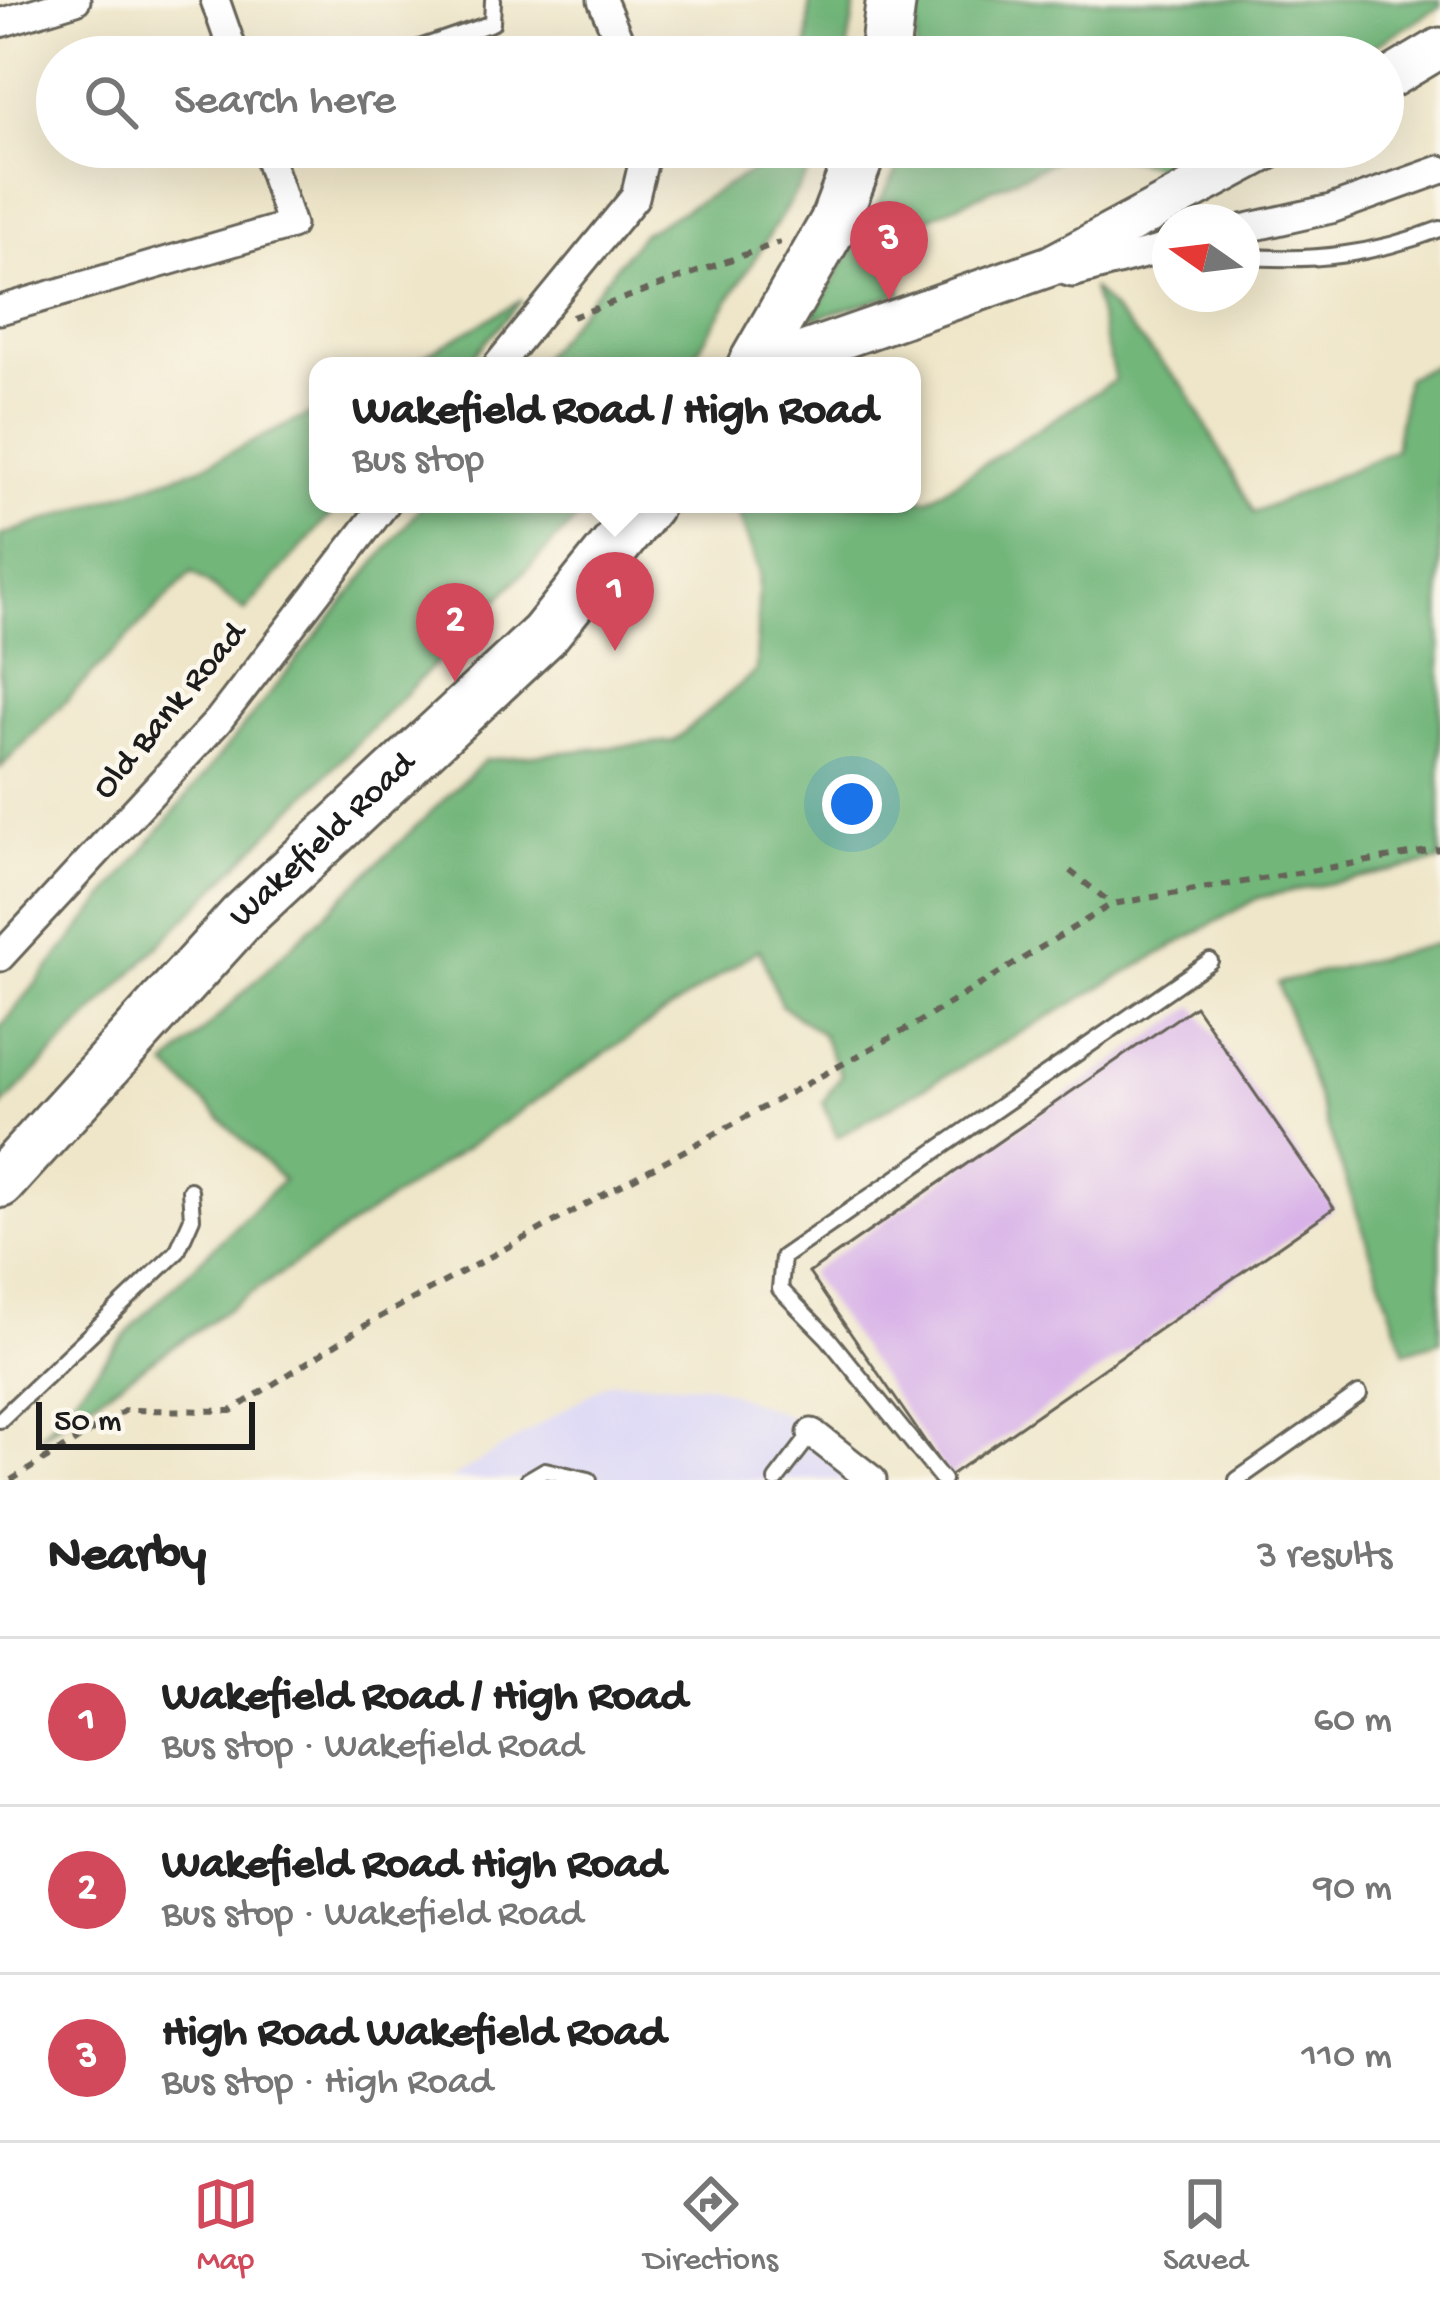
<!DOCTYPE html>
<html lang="en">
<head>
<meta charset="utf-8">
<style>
	:root { --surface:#fff; --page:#f2f2f2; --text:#222; --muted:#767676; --line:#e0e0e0; --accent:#d1495b }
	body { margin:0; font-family:"Gochi Hand",sans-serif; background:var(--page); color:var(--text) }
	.compass { position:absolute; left:1152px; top:204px; width:108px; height:108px; border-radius:50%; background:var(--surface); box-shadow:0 12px 48px #0002; rotate:284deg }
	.scale { position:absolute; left:36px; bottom:30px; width:219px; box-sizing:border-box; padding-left:12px; border:6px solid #1c1c1c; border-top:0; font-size:33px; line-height:42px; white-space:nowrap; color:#1c1c1c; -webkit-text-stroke:9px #fbf7ec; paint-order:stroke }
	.you { position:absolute; left:852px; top:804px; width:42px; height:42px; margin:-30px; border:9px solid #fff; border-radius:50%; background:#1a73e8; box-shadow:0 0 0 18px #1a73e833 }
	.badge { display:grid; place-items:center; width:78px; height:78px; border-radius:50%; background:var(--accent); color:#fff; font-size:39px; font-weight:700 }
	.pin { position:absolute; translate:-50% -99px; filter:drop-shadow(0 3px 6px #0008) }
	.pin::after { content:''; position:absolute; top:63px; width:42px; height:36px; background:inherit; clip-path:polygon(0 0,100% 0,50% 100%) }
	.popup { position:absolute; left:309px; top:357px; width:612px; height:156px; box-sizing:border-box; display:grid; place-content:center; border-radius:24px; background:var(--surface); filter:drop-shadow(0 3px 9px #0005); font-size:39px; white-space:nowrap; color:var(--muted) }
	.popup b { font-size:45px; color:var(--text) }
	.popup::after { content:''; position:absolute; left:50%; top:100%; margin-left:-24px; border:24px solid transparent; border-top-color:var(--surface) }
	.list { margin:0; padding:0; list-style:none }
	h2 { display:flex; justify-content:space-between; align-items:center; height:156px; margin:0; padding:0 48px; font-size:51px }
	h2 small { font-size:39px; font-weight:400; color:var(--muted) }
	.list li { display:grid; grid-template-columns:78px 1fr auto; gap:36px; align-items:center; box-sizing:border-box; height:168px; padding:0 48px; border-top:3px solid var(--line) }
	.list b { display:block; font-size:45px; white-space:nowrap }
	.list p { margin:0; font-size:39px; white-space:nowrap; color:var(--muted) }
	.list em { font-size:39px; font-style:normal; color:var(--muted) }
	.icon { flex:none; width:66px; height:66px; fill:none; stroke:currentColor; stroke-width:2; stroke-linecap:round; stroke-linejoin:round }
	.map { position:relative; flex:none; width:1440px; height:1480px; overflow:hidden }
	.search { position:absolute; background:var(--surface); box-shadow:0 12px 48px #0002; left:36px; right:36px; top:36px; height:132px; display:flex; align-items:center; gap:30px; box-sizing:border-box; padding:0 42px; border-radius:66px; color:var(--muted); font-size:45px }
	.sheet { height:660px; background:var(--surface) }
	nav { display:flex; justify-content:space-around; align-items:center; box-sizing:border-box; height:168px; border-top:3px solid var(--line); background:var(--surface); font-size:33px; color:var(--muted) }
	nav a { display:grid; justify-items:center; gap:6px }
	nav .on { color:var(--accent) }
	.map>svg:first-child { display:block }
</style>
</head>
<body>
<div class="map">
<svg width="1440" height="1480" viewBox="0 0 1440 1480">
	<rect width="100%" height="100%" fill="#fbf7ec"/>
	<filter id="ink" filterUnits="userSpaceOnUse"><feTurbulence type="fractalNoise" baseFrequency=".00833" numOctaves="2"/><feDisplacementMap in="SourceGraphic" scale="24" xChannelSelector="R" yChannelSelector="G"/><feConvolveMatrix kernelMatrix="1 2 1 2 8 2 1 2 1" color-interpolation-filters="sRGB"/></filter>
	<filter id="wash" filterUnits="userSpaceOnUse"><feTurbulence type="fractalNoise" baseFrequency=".004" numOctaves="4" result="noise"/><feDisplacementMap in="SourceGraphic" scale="48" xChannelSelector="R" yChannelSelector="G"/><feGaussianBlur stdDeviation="2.7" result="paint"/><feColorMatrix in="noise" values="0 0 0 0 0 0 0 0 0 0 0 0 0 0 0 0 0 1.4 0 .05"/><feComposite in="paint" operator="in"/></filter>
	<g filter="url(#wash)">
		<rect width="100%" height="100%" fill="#efe6c9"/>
		<path fill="#dad6f7" d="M611,1381L711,1385L789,1416L872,1480H449Z"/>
		<path fill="#72b67a" stroke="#47694b" stroke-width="3" d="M810,0H856L846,57H807Z
			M918,0H1440V7L1354,57H915Z
			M795,147H824L688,366H535L643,233Z
			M911,147H1201L1166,168L1083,148L896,233L901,293L811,319Z
			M1092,288L1186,389L1254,513L1395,450L1406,378L1440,362V861L1258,898L837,1137L823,1102L841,1075L822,1034L781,1005L759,949L41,1436L136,1323L283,1180L167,1066L485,760L674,741L756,671L759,571L735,504H912V499H929L1115,380Z
			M522,300L464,366H406Z
			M318,410V504H340L245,611L192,572L0,768V536L201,467Z
			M423,504H591L0,1108V1028Z
			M1440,943V1341L1405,1352L1278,983Z"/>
		<g id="blocks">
			<path fill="#d1a6e7" d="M1195,1006L1334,1208L949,1476L809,1273Z"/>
		</g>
	</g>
	<g filter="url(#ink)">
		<use href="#blocks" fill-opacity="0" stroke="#666359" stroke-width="3"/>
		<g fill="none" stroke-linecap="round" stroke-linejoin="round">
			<g stroke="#666359" stroke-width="20">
				<path id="lane" d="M396,56L492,23L493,0
					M1242,256C1312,263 1375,254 1440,229
					M0,1420L177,1252L192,1218L190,1190
					M528,1480L545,1470L589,1480
					M776,1480L812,1433
					M943,1480L828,1338L780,1289L783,1257L1210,961
					M1237,1480L1359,1394"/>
			</g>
			<g stroke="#666359" stroke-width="33">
				<path id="street" d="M215,0L235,57
					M602,0L626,57
					M0,23L76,0
					M1242,229L1331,209L1440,170
					M1050,266L1072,273L1170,247
					M0,310L291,225L265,147
					M497,366L635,197L647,147
					M0,957L218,721L385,504
					M812,1433L872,1480"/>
			</g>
			<g stroke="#666359" stroke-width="45">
				<path id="secondary" d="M1383,82L1440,48
					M763,366L1050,266L1272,147"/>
			</g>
			<g stroke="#666359" stroke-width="54">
				<g id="highway">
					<path d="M884,57L891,0"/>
					<path d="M752,366L834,223L863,147"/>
					<path id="s1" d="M0,1183L243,916L544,635L649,504"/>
				</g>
			</g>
			<path stroke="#666359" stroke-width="6" stroke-dasharray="9 9" stroke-linecap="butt" d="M572,317L780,242
				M1070,871L1112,904
				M11,1480L126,1410L231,1411L369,1323L916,1024L1112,904L1440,849"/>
			<use href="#lane" stroke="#fff" stroke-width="14"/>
			<use href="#street" stroke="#fff" stroke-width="27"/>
			<use href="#secondary" stroke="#fff" stroke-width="39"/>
			<use href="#highway" stroke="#fff" stroke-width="48"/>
		</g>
	</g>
	<g text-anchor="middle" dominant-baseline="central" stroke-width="9" stroke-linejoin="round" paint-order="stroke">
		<g font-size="36" fill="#1c1c1c" stroke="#fbf7ec">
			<text transform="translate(171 712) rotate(-50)">Old Bank Road</text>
			<text stroke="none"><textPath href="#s1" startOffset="471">Wakefield Road</textPath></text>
		</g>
	</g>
</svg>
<svg class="compass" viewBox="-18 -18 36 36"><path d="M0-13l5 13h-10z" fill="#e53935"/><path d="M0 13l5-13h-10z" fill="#767676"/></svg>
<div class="scale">50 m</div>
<div class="you"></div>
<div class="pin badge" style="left:615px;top:651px">1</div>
<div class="popup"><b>Wakefield Road / High Road</b>Bus stop</div>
<div class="pin badge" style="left:455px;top:682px">2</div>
<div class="pin badge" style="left:889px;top:300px">3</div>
<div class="search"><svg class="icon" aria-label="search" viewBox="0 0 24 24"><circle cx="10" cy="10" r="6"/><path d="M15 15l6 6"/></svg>Search here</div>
</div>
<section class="sheet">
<h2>Nearby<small>3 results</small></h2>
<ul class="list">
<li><span class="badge">1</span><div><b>Wakefield Road / High Road</b><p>Bus stop · Wakefield Road</p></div><em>60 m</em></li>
<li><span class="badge">2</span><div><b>Wakefield Road High Road</b><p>Bus stop · Wakefield Road</p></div><em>90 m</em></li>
<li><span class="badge">3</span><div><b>High Road Wakefield Road</b><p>Bus stop · High Road</p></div><em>110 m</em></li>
</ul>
</section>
<nav>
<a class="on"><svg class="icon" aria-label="map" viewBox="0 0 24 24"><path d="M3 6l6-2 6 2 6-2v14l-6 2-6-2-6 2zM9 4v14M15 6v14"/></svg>Map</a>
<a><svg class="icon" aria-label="directions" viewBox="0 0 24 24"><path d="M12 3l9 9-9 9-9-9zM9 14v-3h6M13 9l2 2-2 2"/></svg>Directions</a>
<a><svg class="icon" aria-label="saved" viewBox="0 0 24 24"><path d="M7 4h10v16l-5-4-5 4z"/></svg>Saved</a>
</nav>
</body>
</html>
